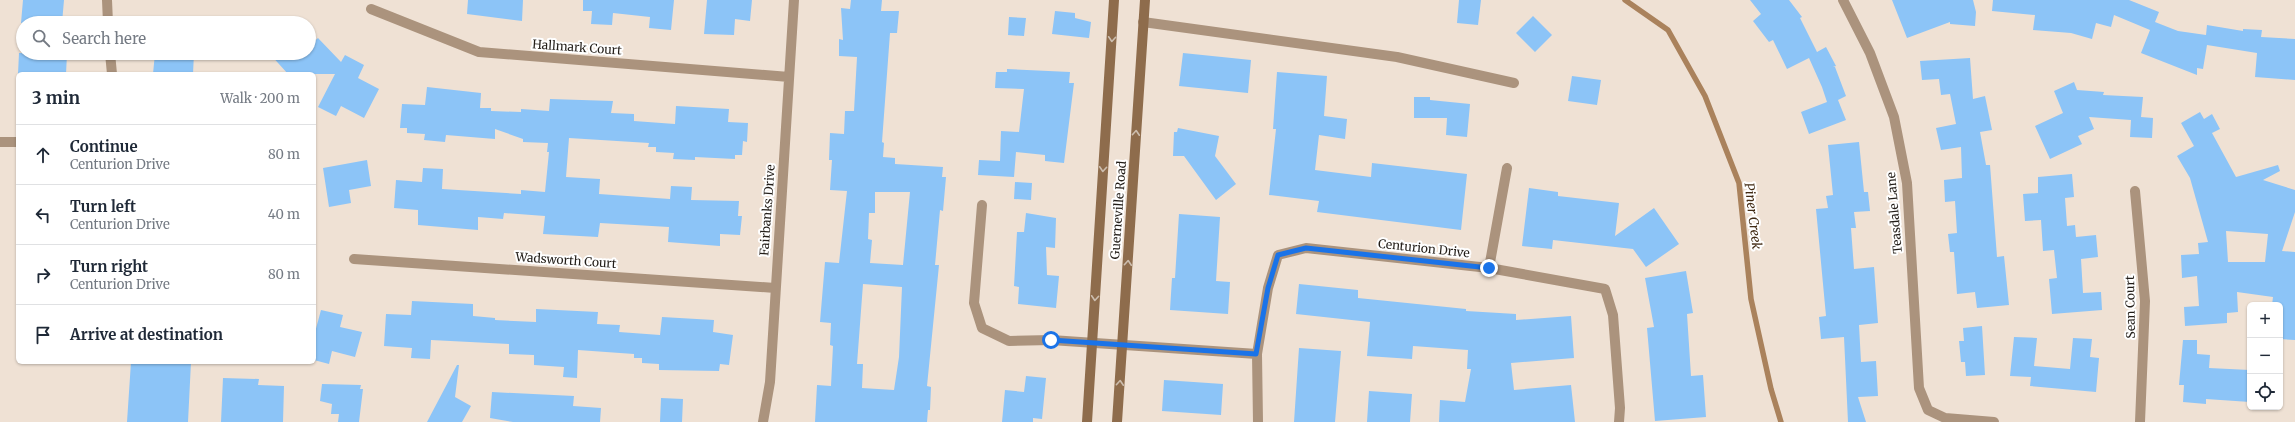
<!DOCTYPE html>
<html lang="en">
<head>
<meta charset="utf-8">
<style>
	:root { --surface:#fff; --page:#f6f6f7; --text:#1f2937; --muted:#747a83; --line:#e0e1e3 }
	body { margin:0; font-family:Merriweather,serif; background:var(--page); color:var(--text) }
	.controls { position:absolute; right:12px; bottom:12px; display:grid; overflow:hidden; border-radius:6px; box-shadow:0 1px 3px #0004 }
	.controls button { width:36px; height:36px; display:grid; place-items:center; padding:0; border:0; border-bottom:1px solid var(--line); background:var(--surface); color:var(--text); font:20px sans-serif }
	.stop { position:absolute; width:12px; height:12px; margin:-9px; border:3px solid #1a73e8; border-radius:50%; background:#fff }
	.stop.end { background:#1a73e8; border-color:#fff; box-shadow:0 1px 4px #0008 }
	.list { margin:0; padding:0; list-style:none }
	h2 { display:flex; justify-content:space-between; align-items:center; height:52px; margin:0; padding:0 16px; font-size:17px }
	h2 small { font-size:13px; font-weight:400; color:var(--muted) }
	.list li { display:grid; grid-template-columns:26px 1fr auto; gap:12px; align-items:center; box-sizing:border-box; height:60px; padding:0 16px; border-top:1px solid var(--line) }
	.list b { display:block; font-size:15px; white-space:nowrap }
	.list p { margin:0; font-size:13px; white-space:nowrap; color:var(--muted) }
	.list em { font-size:13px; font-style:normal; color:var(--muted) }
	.icon { flex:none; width:22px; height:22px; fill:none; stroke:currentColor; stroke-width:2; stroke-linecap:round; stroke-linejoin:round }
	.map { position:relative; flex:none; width:2295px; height:422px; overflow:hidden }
	.search { position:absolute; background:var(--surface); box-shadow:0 1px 3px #0004; left:16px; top:16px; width:300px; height:44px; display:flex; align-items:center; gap:10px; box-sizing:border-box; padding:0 14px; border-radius:22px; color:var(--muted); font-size:15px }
	.panel { position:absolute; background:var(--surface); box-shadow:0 1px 3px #0004; left:16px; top:72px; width:300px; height:292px; border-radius:6px }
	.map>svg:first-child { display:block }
</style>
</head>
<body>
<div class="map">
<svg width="2295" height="422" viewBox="0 0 2295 422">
	<rect width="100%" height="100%" fill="#efe1d4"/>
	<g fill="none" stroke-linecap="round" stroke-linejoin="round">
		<path stroke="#aa825c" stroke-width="5.5" d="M1625,0L1668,30L1705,96L1739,183L1751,299L1771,389L1781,422"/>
	</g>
	<path fill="#8cc4f7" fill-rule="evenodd" d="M23,0H64L62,23H21Z
		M468,0H523L522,21L467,14Z
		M583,0H674L671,30L649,28L650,17L613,13L612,25L591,24L592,11H583Z
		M707,0H752L750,21L735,19L734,35L704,34Z
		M851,0H882L881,11H899L897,33H890L882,142L884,143L883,157L895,158V164L943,167L942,177H946L943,211L940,210L935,265H939L927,386L931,387L930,410H928L927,422H815L817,385L831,386L833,346L830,345L831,323L820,322L825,262L839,263L847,191L830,190L832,160H829L830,133L844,134L845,111H854L857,57L839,56V39L843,40L841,8L850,9ZM875,192H910L903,265L870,263L872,240L868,239L869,213H875ZM863,284L902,287L899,357L894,390L862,388L863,364H857Z
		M1459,0H1481L1478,25L1457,23Z
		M1750,0H1789L1802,17L1800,18L1817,52L1826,47L1836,66L1833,67H1835L1846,96L1838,100L1846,120L1809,134L1801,112L1827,102L1822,87L1809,58L1787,69L1773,40L1769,42L1753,21L1761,14Z
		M1892,0H1973L1976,12L1975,26L1950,24V22L1907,38Z
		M1993,0H2129L2159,12L2155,22L2178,31L2206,35L2207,25L2243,31V29L2262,30L2261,37L2295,39V80L2255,77L2257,53L2207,45L2203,69L2197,68V75L2141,53L2150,30L2114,15L2111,27L2096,23L2092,39L2071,33L2033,30L2035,15L1992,11Z
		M1055,11L1075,13V18L1091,22L1089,38L1052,34Z
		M1533,16L1552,35L1535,52L1516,33Z
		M1009,17L1026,18L1024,36L1008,35Z
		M318,38L341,62L345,55L364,65L358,78L379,89L364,118L341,106L336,116L318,107L335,74H288L269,53H309V46Z
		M19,53L67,54L66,74H18Z
		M155,53H194L193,74H153Z
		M1183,53L1251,60L1248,93L1179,86Z
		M1970,58L1973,99L1985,96L1992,130L1980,132L1986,165H1990L1997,257L2004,256L2009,305L1977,308L1975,292L1957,294L1954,252H1950L1948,234L1957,233L1955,201L1945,202L1944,180L1962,178L1961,147L1941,150L1936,128L1956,124L1950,94L1941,95L1939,79L1922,80L1920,61Z
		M1007,69L1070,72L1069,83H1074L1064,163L1045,161V155L1016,152L1014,177L978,175L979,160L1000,161L1001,131L1019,132L1024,89L995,88L996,72H1007Z
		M1277,72L1327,76L1324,116L1347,119L1345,139L1319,135L1315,170L1371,177L1372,163L1467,174L1461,230L1317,212L1319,201L1269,195L1276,129H1273Z
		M1572,76L1601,80L1597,105L1568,101Z
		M2074,82L2077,90L2104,92L2103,95L2143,97L2141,117L2153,118L2152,138L2130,137L2131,120L2089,117L2094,129L2078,136L2082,144L2050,159L2035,126L2063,113L2054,91Z
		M427,87L481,93L480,108H491V111L521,112V109L549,111L550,99L613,101L611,113L634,114V121L675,124L676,106L729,109L728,122L748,123L747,142L743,141L742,155H735V159L695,157V160L673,159L674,153L656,152V147H648L649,143L569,138L566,177L600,179L599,194L670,199L671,186L692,187L691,200L739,201L738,216H742L740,235L720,234V246L668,242L669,227L600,223L598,237L543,234L545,216L504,213L503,219L478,217V230L418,225V210L394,208L396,180L422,182L423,168L443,169L442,189L521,194V190L545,192L549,152H547L548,143L523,142V139L495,129V139L446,135L445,142L424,140L425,134L407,133V128H400L402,104L425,105Z
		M1414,97H1430V100L1470,104L1467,137L1446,135L1447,118H1414Z
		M2200,112L2204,119L2212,114L2220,129L2212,133L2236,177L2278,165L2280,171L2263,180L2295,190V212L2282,251L2295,252V340L2280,339V305H2272L2273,297L2237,292L2238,312L2227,313V323L2185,326L2184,307L2199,306L2197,276L2182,278L2181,255L2199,254L2198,243L2208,242L2190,178L2177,156L2194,146L2181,123ZM2226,231L2268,234L2265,262H2228Z
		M1178,128L1219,136L1215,156L1236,184L1216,200L1184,156H1173L1174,132H1177Z
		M1859,142L1864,192H1868L1870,211L1854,212L1856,228H1851L1854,269L1874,267L1878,323L1859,325L1861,362L1876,361L1878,396L1858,397L1866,422H1848L1844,337L1821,339L1819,317L1826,316L1816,209L1828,208L1826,196L1833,195L1828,145Z
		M367,160L371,186L349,190L351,203L329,207L323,168Z
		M2072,174L2074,197L2065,198L2067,226L2075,225L2076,237L2096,235L2098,257L2081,259L2083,293L2101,292L2102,310L2052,314L2049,279L2057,278L2054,250L2043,251L2041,220L2025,221L2023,194L2038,193V177Z
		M1015,182L1032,183L1031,200L1014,199Z
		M1529,188L1558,192V196L1619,203L1615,236L1654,208L1679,244L1646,267L1633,249L1553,240L1552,249L1522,246Z
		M1026,213L1056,218L1055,248L1046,247L1047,275L1059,276L1056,308L1018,304L1019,287L1014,286L1017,232H1024Z
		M1179,214L1220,217L1216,281L1230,282L1228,314L1170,310L1172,278H1175Z
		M1686,271L1693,313L1687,314L1691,376L1703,375L1706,417L1655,421L1647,328L1654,327L1645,278Z
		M1299,284L1358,290V298L1466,309V311L1516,314V320L1571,316L1574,358L1511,363L1514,390L1571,385L1575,422H1439L1440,400L1465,402L1471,369H1467L1468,350L1413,346L1412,359L1367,356L1370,322L1296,314Z
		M412,301L473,304V316L495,318V320L536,322V309L598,312L597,324L620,325L619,332L660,335L662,317L714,320L713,332L733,335L729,365L720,364L719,371L659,370V364L642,363V358H634V354L578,350L577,378L563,377L564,367L534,365V355L509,354V344L431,340L430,359L411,358L412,348L384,346L386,314L411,315Z
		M321,310L343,315L340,327L362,332L355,357L332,351L329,364L314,360V336Z
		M1982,326L1985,375L1966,376L1965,362H1961L1959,341H1964L1963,328Z
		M2014,337L2037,338L2034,366L2070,369L2073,338L2092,339L2090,357L2099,358L2096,392L2030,386L2031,377L2010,376Z
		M2183,340H2197V354L2210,355L2209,368L2250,370V402L2206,399V404L2183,402L2184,385H2179Z
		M1299,348L1341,351L1335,422H1294Z
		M131,362H191L188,422H127Z
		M457,365H459L455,397L471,406L462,422H427Z
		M1026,376L1046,378L1042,419L1033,418V422H1002L1005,390L1024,392Z
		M223,378L259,379L258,385L284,386L283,422H221Z
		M1164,380L1223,384L1221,415L1162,411Z
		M322,384L361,385L360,389H363L359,422H338L339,414H331L332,404L320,401Z
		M1369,391L1412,394L1410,422H1367Z
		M492,392L574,396L573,406L601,408L600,422H513L490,418Z
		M661,398L683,399L682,422H660Z"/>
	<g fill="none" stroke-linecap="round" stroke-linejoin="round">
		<path stroke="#ab937d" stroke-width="10" d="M107,0L108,23
			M1843,0L1870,53L1894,117L1907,183L1919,388L1928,410L1945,418L1994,422
			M371,9L479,52L789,77
			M1143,22L1397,57L1514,83
			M110,53L112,74
			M0,142H18
			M2135,191L2145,301L2140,422
			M982,205L974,303L982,328L1009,341L1051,340L1257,354
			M354,259L775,288
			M1489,268L1507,168
			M763,422L770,382L794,0
			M1258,422L1257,354L1268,288L1278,255L1306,248L1489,268L1605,289L1613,315L1620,408L1619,422"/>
		<path stroke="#8e6c4c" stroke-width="10" d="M1087,422L1114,0
			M1117,422L1145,0"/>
	</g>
	<defs><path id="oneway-chevron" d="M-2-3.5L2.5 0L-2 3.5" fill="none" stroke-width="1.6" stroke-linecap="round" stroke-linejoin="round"/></defs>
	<g stroke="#ccbdae">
		<use href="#oneway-chevron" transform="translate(1112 39) rotate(94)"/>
		<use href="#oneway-chevron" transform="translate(1136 133) rotate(-86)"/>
		<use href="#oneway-chevron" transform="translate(1103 169) rotate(94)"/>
		<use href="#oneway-chevron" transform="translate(1128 263) rotate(-86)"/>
		<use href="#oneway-chevron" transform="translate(1095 298) rotate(94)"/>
		<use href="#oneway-chevron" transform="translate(1120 383) rotate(-86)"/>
	</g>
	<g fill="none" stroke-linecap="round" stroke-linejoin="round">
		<path stroke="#1a73e8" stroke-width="5" d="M1051,340L1256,354L1268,288L1278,255L1306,248L1489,268"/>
	</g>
	<g text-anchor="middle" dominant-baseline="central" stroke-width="4" stroke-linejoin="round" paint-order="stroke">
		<g font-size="12" fill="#221d18" stroke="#fff">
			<text transform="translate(577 47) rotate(4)">Hallmark Court</text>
			<text transform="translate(767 210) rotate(-86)">Fairbanks Drive</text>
			<text transform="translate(1118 210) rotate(-86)">Guerneville Road</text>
			<text transform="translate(1894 213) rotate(-95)">Teasdale Lane</text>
			<text transform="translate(1424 248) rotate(6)">Centurion Drive</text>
			<text transform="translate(566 260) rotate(4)">Wadsworth Court</text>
			<text transform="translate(2130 307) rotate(-91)">Sean Court</text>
		</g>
		<g font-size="13" font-style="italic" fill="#412a13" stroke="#fff">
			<text transform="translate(1753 216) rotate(83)">Piner Creek</text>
		</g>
	</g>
</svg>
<div class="controls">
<button>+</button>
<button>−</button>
<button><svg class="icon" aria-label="locate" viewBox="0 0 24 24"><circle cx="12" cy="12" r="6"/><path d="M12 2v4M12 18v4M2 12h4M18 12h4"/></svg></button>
</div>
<div class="stop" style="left:1051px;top:340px"></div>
<div class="stop end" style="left:1489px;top:268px"></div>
<div class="search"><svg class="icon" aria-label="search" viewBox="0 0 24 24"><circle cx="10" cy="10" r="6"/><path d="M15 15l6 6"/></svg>Search here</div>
<section class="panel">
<h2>3 min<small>Walk · 200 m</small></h2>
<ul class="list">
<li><svg class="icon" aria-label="ahead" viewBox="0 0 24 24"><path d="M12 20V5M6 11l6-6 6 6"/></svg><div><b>Continue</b><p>Centurion Drive</p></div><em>80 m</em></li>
<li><svg class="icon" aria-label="left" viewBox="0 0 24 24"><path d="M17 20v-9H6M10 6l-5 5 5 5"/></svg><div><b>Turn left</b><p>Centurion Drive</p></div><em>40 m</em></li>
<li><svg class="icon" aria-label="right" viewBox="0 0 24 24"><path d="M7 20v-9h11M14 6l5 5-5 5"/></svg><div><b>Turn right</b><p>Centurion Drive</p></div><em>80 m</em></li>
<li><svg class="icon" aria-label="arrive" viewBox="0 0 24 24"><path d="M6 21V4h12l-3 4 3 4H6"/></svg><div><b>Arrive at destination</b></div></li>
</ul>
</section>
</div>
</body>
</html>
